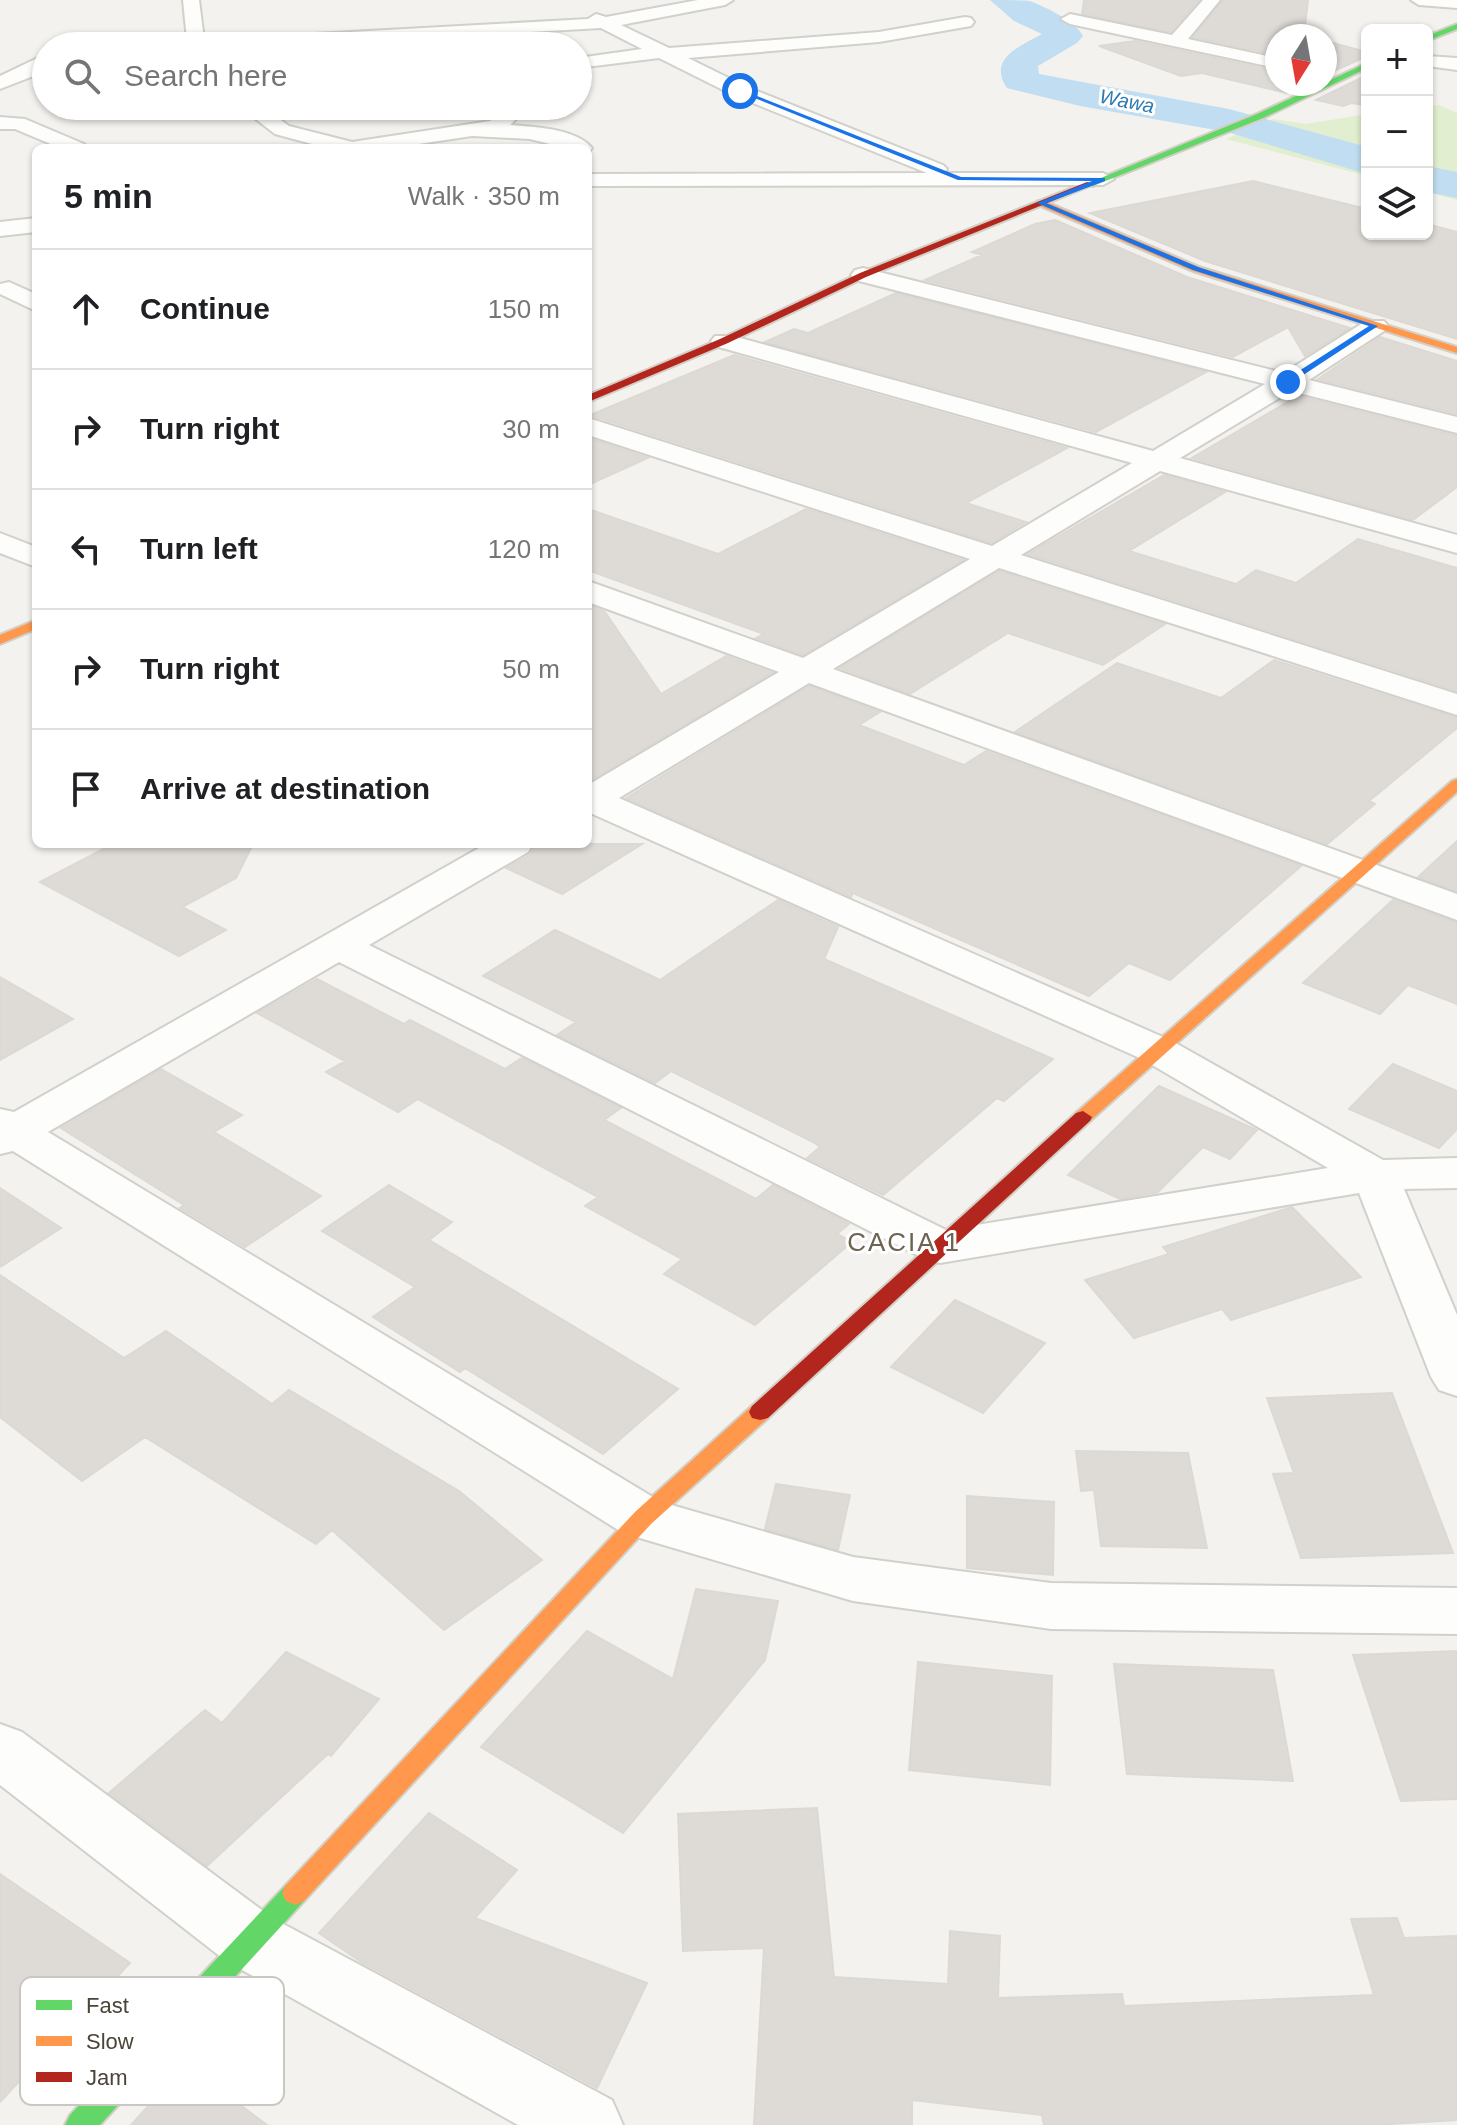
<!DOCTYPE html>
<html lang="en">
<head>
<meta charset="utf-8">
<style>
	:root { --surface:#fff; --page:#f6f6f6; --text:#202124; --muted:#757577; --line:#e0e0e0 }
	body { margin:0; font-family:Helvetica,sans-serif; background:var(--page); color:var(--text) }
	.controls { position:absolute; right:24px; top:24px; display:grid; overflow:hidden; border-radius:12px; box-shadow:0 2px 6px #0004 }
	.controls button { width:72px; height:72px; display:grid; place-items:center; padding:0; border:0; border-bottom:2px solid var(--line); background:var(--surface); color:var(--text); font:40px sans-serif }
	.compass { position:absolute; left:1265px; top:24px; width:72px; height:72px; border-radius:50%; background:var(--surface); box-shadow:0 2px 6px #0004; rotate:191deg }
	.stop { position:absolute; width:24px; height:24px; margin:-18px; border:6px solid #1a73e8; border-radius:50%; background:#fff }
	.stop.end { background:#1a73e8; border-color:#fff; box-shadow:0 2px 8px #0008 }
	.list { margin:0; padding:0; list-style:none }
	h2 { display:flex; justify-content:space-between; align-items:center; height:104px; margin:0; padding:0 32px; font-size:34px }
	h2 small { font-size:26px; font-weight:400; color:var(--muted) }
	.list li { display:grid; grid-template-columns:52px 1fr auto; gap:24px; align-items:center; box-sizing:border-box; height:120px; padding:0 32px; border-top:2px solid var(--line) }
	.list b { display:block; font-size:30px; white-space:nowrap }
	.list em { font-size:26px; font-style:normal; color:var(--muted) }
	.icon { flex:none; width:44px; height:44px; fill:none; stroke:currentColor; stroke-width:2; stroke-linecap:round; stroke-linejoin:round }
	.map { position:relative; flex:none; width:1457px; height:2125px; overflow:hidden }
	.search { position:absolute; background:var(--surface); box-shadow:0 2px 6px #0004; left:32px; top:32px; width:560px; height:88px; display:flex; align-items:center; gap:20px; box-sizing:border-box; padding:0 28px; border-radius:44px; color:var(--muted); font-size:30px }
	.panel { position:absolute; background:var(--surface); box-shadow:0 2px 6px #0004; left:32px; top:144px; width:560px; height:704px; border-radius:12px }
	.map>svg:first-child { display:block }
</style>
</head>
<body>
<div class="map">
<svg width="1457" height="2125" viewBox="0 0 1457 2125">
	<rect width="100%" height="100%" fill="#f4f2ee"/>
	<path fill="#e1eecf" d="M1439,105L1457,113V200L1427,192V107Z
		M1367,114V176L1226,139L1273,119L1306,124Z"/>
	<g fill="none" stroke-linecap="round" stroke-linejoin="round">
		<path fill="#c0ddf1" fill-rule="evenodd" d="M990,0C1001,0 1019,0 1030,1C1045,7 1076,21 1083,36L1077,43L1038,66L1039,74L1229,109L1367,147V174L1227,132L1080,106L1007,88C987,59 1020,46 1042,34L1014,21Z
			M1427,166L1457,172V198L1427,192Z"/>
	</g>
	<path fill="#dedbd6" stroke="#dcd9d4" stroke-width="2" d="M1084,0H1199L1171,32L1082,14Z
		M1223,0H1308L1304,35L1307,36H1277V55L1193,37Z
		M1135,41L1277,71V84H1305L1287,93L1202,73L1181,76L1099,46Z
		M1325,41L1367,52V56L1325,75Z
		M1367,75V105L1351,103L1343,106L1316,100Z
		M1253,181L1367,209V234H1427V224L1457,232V339L1205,261L1090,213Z
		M1055,220L1187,277L1350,328L1305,356L1288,327L1233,357L925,280L982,255L972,252L1035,224Z
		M896,293L1206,372L1096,432L765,342L794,329L808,333Z
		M1380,337L1457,361V414L1318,379Z
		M734,355L1067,448L966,503L1026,522L992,543L590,415Z
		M1298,396L1457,436V487L1413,520L1192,458Z
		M588,438L648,458L588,485Z
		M1164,475L1225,492L1129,551L1236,584L1256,570L1296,583L1358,539L1457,568V691L1028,554Z
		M588,509L718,554L806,509L963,560L803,655L756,638L764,634L588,570Z
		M999,571L1165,624L1103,665L1008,633L910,694L840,668Z
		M588,605L605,612L661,694L726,656L772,673L588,782Z
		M1274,660L1457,718V728L1369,801L1375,804L1327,844L1015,732L1117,663L1221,698Z
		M809,686L880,712L859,725L964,765L986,751L1301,866L1170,980L1129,963L1089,996L853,893L851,897L626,798Z
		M1457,841V891L1418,877Z
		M113,844H253L236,878L182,907L226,930L179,956L40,882Z
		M536,844H642L562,894L506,868L530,855Z
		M778,900L838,927L824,959L1053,1059L1004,1101L997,1098L883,1195L807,1158L820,1147L815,1143L671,1071L655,1083L557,1035L576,1022L483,976L555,930L660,980Z
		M1393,900L1457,923V1004L1408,985L1380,1014L1303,983Z
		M0,977L73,1019L0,1060Z
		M317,979L404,1024L410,1020L505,1069L522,1058L621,1108L604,1120L756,1199L773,1185L849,1224L837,1234L852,1242L755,1325L664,1274L682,1259L585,1206L598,1197L418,1099L398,1112L326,1072L345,1061L257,1013Z
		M1393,1064L1457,1091V1129L1439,1148L1349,1109Z
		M161,1069L242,1115L214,1132L321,1196L245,1247L180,1208L184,1205L61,1128Z
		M1159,1086L1257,1130L1230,1159L1203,1147L1158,1192L1120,1199L1068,1175Z
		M389,1185L452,1222L429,1240L678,1389L603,1454L465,1368L460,1372L373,1317L415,1287L322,1231Z
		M0,1188L61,1228L0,1267Z
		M1292,1207L1361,1277L1231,1320L1222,1309L1134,1338L1085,1280L1169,1254L1163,1247Z
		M0,1275L124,1358L166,1331L272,1404L289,1390L459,1491L542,1560L444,1630L332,1530L316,1544L145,1437L82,1481L0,1417Z
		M955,1300L1045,1343L983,1413L891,1367Z
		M1392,1393L1453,1553L1301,1558L1273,1474L1294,1473L1267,1398Z
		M1076,1451L1188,1453L1207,1548L1101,1546L1094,1490L1081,1491Z
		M776,1484L850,1495L838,1550L765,1529Z
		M967,1496L1054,1502L1053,1575L967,1568Z
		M696,1589L778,1601L765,1660L623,1833L481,1747L587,1631L673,1679Z
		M1457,1651V1799L1401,1801L1353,1655Z
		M286,1652L379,1699L331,1756L328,1754L207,1866L109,1793L205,1710L222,1723Z
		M918,1662L1052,1676L1050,1785L909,1770Z
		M1114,1664L1273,1670L1293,1781L1127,1774Z
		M817,1808L834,1977L948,1984L950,1931L1000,1936L998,1998L1122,1994L1124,2006L1374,1995L1351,1919L1397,1918L1404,1938L1457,1936V2120L1375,2125H1044L1042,2115L912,2100V2125H754L764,1948L683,1951L678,1814Z
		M429,1813L517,1870L475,1918L647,1983L597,2088L361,1962L319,1933Z
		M0,1874L130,1963L0,2102Z
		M186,2064L267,2125H131Z"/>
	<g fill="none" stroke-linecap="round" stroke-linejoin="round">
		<g stroke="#d2d0cb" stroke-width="4">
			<path id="street" d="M183,0H199L204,40L588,19L596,14L606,17L698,0H733L725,5L621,25L669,48L879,32L965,17L971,18L974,22L971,26L879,42L688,58L747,87L943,165L947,169L944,173H1103L1114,179L1103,185L588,186V174L927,173L733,95L659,58L578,68V58L642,49L601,28L281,46H175L187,40Z
				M1203,0H1220L1188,39L1277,58V68L1070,24L1061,19L1070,14L1172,35Z
				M1411,0H1457V8L1419,5Z
				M46,54V67L31,77L0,89V76Z
				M1427,56L1457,58V70L1427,66Z
				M239,106H262L289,126L352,142L490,121L496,117V106H516V119L510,125C534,127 575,128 592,148L588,153V148H566L530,139L472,136L392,148H327L275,134Z
				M0,117L25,119L84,144L87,148H60L15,129H0Z
				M36,218V232L0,236V222Z
				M863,268L1284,373L1366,321H1384L1388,326L1384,331L1309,380L1457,417V433L1291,391L1180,458L1457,535V553L1160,471L1021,555L1457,694V715L999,568L833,669L1457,894V920L809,683L619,798L1172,1041L1383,1160L1457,1158V1188L1404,1189L1457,1315V1396L1439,1390L1431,1377L1359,1193L940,1263L923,1258L339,962L48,1132L661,1502L853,1557L1051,1583L1457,1588V1634L1051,1629L853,1601L623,1533L13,1151L0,1154V1109L14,1112L486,844H533L528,852L369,945L946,1230L1328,1168L1142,1059L588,812V785L779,672L588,602V581L803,658L970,559L588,435V418L992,546L1132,463L715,346L711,341L715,336H733L1153,451L1265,384L855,280L851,275L855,270Z
				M9,282L36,294V311L0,294V284Z
				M0,533L36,547V567L0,553Z
				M0,1724L22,1732L274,1919L612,2100L623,2125H518L226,1961L0,1785Z"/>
		</g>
		<g stroke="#d3cfc5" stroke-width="4">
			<path id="fast" d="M1457,24V29L1427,41V36Z
				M1367,63V68L1263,118L1093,186L1086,184L1257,114Z
				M295,1881L304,1885L308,1893L304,1901L100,2125H65L70,2115L286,1885Z"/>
		</g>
		<g stroke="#d3cfc5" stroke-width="4">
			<path id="slow" d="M1038,201H1044L1199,267L1457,347V353L1193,271L1038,205Z
				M36,620V629L0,644V635Z
				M1457,779V792L1090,1121H1076L1074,1117L1076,1113L1452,781Z
				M760,1404L768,1406L771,1412L768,1418L651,1524L304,1901L295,1905L286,1901L282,1893L286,1885L635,1512L752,1406Z"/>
		</g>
		<g stroke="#d3cfc5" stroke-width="4">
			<path id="jam" d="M1087,182L1094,184L866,277L728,343L588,402V395L720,339L860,273Z
				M1083,1111L1092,1117L1090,1121L768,1418L760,1420L752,1418L749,1412L752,1406L1076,1113Z"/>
		</g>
		<use href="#street" fill="#fdfdfc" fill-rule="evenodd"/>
		<use href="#fast" fill="#63d668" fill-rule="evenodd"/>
		<use href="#slow" fill="#ff974d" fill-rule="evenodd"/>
		<use href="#jam" fill="#b3261e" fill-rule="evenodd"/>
	</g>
	<path fill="#1a73e8" d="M742,90L961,177L1105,178V181L1046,203L1198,267L1378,326L1291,383H1285V380L1369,326L1193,270L1037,203L1092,181L958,180L737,91Z"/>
	<g text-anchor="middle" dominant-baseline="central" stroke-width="6" stroke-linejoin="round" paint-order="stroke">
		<g font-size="20" font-style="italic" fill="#2e7ab2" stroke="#fff">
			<text transform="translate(1127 101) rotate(11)">Wawa</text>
		</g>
		<g font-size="26" letter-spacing="2" fill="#6e6250" stroke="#fff">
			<text x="904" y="1242">CACIA 1</text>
		</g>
	</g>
	<rect x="20" y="1977" width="264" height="128" rx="12" fill="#fff" stroke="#c9c7c4" stroke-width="2"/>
	<rect x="36" y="2000" width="36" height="10" fill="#63d668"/>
	<rect x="36" y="2036" width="36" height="10" fill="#ff974d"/>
	<rect x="36" y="2072" width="36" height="10" fill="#b3261e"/>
	<g font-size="22" fill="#4b4439">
		<text x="86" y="2013">Fast</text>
		<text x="86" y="2049">Slow</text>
		<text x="86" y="2085">Jam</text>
	</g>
</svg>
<div class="controls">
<button>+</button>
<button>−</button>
<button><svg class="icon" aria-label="layers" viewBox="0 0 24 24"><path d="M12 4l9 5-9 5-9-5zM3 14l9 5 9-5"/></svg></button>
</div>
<svg class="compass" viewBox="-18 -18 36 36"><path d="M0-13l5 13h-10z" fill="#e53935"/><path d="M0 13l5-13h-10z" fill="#757577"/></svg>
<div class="stop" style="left:740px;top:91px"></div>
<div class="stop end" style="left:1288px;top:382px"></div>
<div class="search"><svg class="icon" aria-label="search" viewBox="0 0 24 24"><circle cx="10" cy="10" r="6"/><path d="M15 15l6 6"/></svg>Search here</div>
<section class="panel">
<h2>5 min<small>Walk · 350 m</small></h2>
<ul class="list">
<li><svg class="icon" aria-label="ahead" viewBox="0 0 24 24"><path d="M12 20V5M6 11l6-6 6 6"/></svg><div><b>Continue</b></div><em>150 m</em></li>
<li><svg class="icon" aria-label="right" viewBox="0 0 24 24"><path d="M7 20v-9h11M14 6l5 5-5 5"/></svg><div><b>Turn right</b></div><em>30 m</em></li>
<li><svg class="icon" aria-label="left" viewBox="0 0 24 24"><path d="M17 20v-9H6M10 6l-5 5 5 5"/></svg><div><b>Turn left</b></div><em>120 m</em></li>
<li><svg class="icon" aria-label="right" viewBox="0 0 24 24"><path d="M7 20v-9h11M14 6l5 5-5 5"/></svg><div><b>Turn right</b></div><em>50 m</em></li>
<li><svg class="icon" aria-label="arrive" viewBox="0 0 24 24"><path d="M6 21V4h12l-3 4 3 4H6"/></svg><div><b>Arrive at destination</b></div></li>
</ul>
</section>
</div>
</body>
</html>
